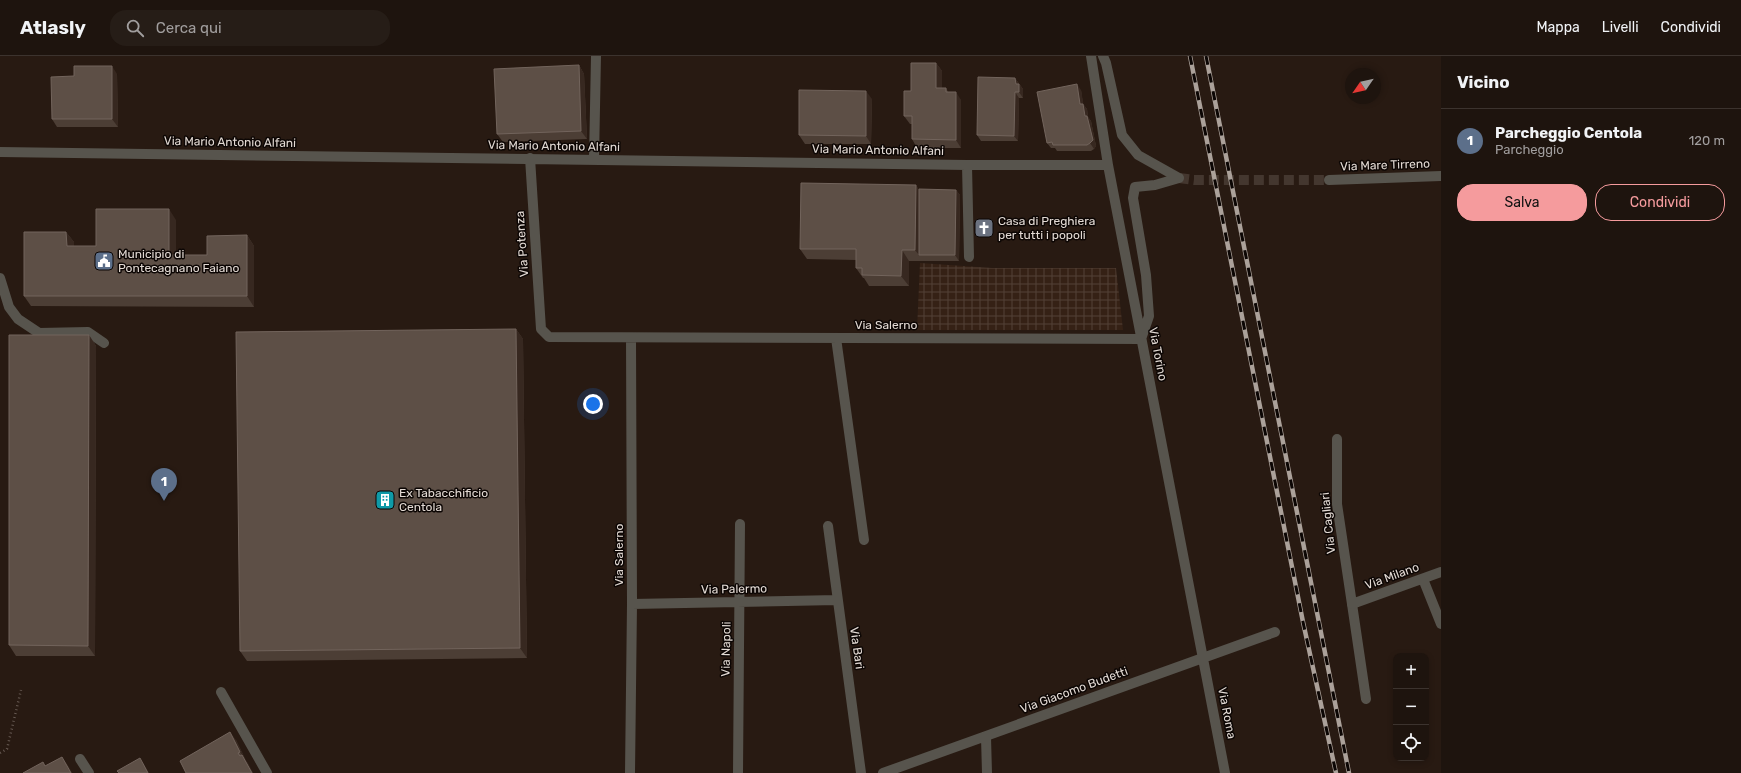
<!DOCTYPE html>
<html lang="it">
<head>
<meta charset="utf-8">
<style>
	:root { --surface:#1e140e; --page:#261d17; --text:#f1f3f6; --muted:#a19e9e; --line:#3c332e; --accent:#f59b9d }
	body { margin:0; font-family:Rubik,sans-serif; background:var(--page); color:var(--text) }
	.controls { position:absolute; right:12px; bottom:12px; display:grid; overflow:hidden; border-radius:8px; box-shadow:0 2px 6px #0003 }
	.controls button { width:36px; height:36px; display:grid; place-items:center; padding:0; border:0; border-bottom:1px solid var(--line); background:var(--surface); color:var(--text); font:20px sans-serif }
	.compass { position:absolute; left:1345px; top:12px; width:36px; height:36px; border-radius:50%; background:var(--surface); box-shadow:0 2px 6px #0003; rotate:236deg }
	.you { position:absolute; left:593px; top:348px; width:14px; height:14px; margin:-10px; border:3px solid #fff; border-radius:50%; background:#1a73e8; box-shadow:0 0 0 6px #1a73e833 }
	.badge { display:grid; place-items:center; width:26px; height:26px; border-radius:50%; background:var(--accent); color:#fff; font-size:13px; font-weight:700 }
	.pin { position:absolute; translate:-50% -33px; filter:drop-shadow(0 1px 2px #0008) }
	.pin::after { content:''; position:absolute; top:21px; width:14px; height:12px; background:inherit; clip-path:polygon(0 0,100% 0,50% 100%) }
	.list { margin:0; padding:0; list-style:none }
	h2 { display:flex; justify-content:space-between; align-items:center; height:52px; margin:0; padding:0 16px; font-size:17px }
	h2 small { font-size:13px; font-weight:400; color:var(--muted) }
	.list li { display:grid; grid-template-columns:26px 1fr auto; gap:12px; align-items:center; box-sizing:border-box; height:64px; padding:0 16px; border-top:1px solid var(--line) }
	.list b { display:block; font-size:15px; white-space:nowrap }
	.list p { margin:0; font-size:13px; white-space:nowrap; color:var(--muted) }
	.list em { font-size:13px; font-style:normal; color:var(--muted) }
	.actions { display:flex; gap:8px; padding:12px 16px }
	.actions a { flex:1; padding:9px 0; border:1px solid var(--accent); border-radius:16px; text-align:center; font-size:14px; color:var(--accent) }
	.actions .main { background:var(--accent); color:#111 }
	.icon { flex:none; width:22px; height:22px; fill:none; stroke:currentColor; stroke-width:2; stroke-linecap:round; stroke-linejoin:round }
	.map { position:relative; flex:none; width:1441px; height:717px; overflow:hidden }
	header { display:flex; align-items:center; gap:24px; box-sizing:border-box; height:56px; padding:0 20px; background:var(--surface); border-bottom:1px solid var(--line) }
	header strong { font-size:19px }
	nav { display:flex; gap:22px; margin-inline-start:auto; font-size:14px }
	.search { width:280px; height:36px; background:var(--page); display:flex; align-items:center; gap:10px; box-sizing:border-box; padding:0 14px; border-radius:16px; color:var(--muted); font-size:15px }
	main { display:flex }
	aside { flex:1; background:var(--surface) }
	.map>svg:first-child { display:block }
</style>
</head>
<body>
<header>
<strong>Atlasly</strong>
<div class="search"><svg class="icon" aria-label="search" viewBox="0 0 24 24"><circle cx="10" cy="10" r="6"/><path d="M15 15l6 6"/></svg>Cerca qui</div>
<nav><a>Mappa</a><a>Livelli</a><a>Condividi</a></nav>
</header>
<main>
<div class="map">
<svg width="1441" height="717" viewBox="0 0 1441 717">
	<defs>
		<pattern id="industrial-grid" width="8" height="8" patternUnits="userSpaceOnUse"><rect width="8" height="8" fill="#352115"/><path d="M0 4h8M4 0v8" fill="none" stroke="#524136"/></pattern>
	</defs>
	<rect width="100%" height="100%" fill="#281a12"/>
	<path fill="url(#industrial-grid)" d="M920,207L992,212H1116L1123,274H917Z"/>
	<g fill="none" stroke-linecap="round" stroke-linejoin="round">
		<path stroke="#44372f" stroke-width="10" stroke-dasharray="10 5" stroke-linecap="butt" d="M1179,122L1194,124H1329"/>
		<path stroke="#655851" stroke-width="2.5" stroke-dasharray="1 3" stroke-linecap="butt" d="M0,697L7,693L21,634"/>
		<path stroke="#57544d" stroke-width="10" d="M0,222L9,251L18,263L39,277L88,276L104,287
			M1352,548L1366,643"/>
		<path stroke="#57544d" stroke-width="10" d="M1091,0L1108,109L1225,717
			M1103,0L1106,7L1122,79L1138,99L1179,122
			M0,96L967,109H1108
			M530,102L541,273L549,281L1141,283L1149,260L1146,219L1133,142L1135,131L1155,129L1179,122
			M594,103L596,0
			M967,109L969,201
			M1329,124L1441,120
			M836,282L864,484
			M1337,383V448L1352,548L1441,516
			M828,470L861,717
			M1423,523L1441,568
			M632,548L837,544
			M221,636L267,717
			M986,681L987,717
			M80,703L89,717
			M630,717L632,548L631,282
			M738,717L740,468
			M883,717L1275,576"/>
		<g stroke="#aba19a" stroke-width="4.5">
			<path id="rail" d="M1190,0L1303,566L1336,717
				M1206,0L1349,717"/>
		</g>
		<use href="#rail" stroke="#0c0604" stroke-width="3" stroke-dasharray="9" stroke-linecap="butt"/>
	</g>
	<path fill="#4c3e35" d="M936,7L942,15V32H946L948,36L961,44V92H917L912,83V68H910L904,60L911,35Z
		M579,9L584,18L587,83L503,86L497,78Z
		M117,18L118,71H57L52,63L74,20Z
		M1015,22L1023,33V42H1019L1018,85H981L977,79Z
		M1081,34L1083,48L1087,53L1088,61L1091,65L1096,90L1094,93L1091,95H1057L1055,92H1051L1047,87Z
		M872,43L871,88H805L799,79Z
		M919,133L956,134L960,139L959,205H909V230H869L864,222H863L856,212V204L807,203L800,193Z
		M176,164V199H207L247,179L254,190V251L31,250L24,240L66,176L74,186V190H96Z
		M516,273L523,283L527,602L247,605L240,595Z
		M89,279L96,290L95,600H16L9,589Z
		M236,684L246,705L253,717H186Z"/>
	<path fill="#372820" d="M936,7L942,15V41L936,32Z
		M579,9L584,18L587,83L581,75Z
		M112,10L117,18L118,71L112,63Z
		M1015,22L1023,33V42L1019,36L1016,28Z
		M1077,28L1081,34L1084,51L1083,48L1087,53L1088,61L1091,65L1096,90L1094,93L1090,87L1085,60L1080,48Z
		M866,35L872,43L871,88L866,80Z
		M956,36L961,44V92L956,84Z
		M1015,36L1019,42L1018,85L1014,80Z
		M916,129L923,139L919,199L915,194Z
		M956,134L960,139L959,205L955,199Z
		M169,153L176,164V210L169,199Z
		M66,176L74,186V200L67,190Z
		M247,179L254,190V251L247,240Z
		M902,194L909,205V230L901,220Z
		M516,273L523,283L527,602L520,592Z
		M89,279L96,290L95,600L88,590Z
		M230,676L236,684L246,704L240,696Z
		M242,699L248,707L253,717H252Z
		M62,701L69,711L72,717H71Z
		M140,702L144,708L149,717H148Z"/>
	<path fill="#5d4f46" stroke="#72645c" d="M911,7H936V32H946V36H956V84L912,83V60H904V35H911Z
		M579,9L581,75L497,78L494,13Z
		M74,10H112V63H52L51,21L74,20Z
		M978,21L1015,22L1016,28H1019V36H1015L1014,80L977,79Z
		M1077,28L1080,48H1083L1085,60H1087L1093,84L1090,87L1087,89H1053L1052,86L1047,87L1037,36Z
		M799,34L866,35V80L799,79Z
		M801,127L916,129L915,194H902L901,220L862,219V212H856V193H800Z
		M919,133L956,134L955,199H919Z
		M96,153H169V199H207V180L247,179V240H24V176H66L67,190H96Z
		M516,273L520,592L240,595L236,276Z
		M9,279H89L88,590L9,589Z
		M230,676L240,696L238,697L240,700L242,699L252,717H186L180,705Z
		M62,701L71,717H23L43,706L45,710Z
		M140,702L148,717H119L117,715Z"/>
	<defs>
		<g id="church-square" transform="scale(1)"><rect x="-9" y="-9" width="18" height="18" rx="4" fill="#6b7280" stroke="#0c0604"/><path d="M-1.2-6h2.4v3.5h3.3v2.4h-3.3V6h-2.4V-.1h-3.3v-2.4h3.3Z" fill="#fff"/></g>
		<g id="civic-square" transform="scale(1)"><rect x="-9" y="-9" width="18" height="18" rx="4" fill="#5c6f8a" stroke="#0c0604"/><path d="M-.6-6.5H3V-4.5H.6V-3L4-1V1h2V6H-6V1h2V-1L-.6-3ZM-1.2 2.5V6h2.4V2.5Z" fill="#fff"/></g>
		<g id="building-square" transform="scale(1)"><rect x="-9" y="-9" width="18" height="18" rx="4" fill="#0f9aa8" stroke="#0c0604"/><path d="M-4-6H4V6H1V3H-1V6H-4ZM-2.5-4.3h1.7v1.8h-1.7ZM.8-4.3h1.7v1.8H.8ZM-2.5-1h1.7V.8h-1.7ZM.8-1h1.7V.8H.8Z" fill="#fff"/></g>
	</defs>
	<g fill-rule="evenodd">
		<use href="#church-square" x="984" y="172"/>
		<use href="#civic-square" x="104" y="205"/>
		<use href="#building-square" x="385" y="444"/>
	</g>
	<g text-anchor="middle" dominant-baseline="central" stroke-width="3" stroke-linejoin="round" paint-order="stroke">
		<g font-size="12" fill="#e3dad4" stroke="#0c0604">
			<text transform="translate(230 86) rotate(1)">Via Mario Antonio Alfani</text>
			<text transform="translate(554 90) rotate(1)">Via Mario Antonio Alfani</text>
			<text transform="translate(878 94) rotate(1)">Via Mario Antonio Alfani</text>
			<text transform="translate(1385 109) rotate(-2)">Via Mare Tirreno</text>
			<text transform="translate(522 188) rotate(-94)">Via Potenza</text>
			<text x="886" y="269">Via Salerno</text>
			<text transform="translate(1158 298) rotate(79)">Via Torino</text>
			<text transform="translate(1328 467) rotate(-96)">Via Cagliari</text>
			<text transform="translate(619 499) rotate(-90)">Via Salerno</text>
			<text transform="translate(1392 520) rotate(-20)">Via Milano</text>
			<text transform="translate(734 533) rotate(-1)">Via Palermo</text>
			<text transform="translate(857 592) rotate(82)">Via Bari</text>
			<text transform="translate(726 593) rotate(-89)">Via Napoli</text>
			<text transform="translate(1074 634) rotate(-20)">Via Giacomo Budetti</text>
			<text transform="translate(1227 657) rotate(79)">Via Roma</text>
		</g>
		<g font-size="12" fill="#e3dad4" stroke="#0c0604" text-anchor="start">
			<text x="998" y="165">Casa di Preghiera<tspan x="998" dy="14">per tutti i popoli</tspan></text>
			<text x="118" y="198">Municipio di<tspan x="118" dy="14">Pontecagnano Faiano</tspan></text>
			<text x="399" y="437">Ex Tabacchificio<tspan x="399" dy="14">Centola</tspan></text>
		</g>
	</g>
</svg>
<div class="controls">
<button>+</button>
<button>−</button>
<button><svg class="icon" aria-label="locate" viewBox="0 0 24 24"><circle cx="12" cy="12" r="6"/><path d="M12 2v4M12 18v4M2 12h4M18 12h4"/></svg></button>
</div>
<svg class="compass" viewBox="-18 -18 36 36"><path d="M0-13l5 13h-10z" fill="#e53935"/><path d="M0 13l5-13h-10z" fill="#a19e9e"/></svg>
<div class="you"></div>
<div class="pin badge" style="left:164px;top:445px;background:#5c6f8a">1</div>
</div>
<aside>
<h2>Vicino<small></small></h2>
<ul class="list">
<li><span class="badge" style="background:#5c6f8a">1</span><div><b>Parcheggio Centola</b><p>Parcheggio</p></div><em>120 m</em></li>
</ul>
<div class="actions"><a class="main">Salva</a><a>Condividi</a></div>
</aside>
</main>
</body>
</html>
